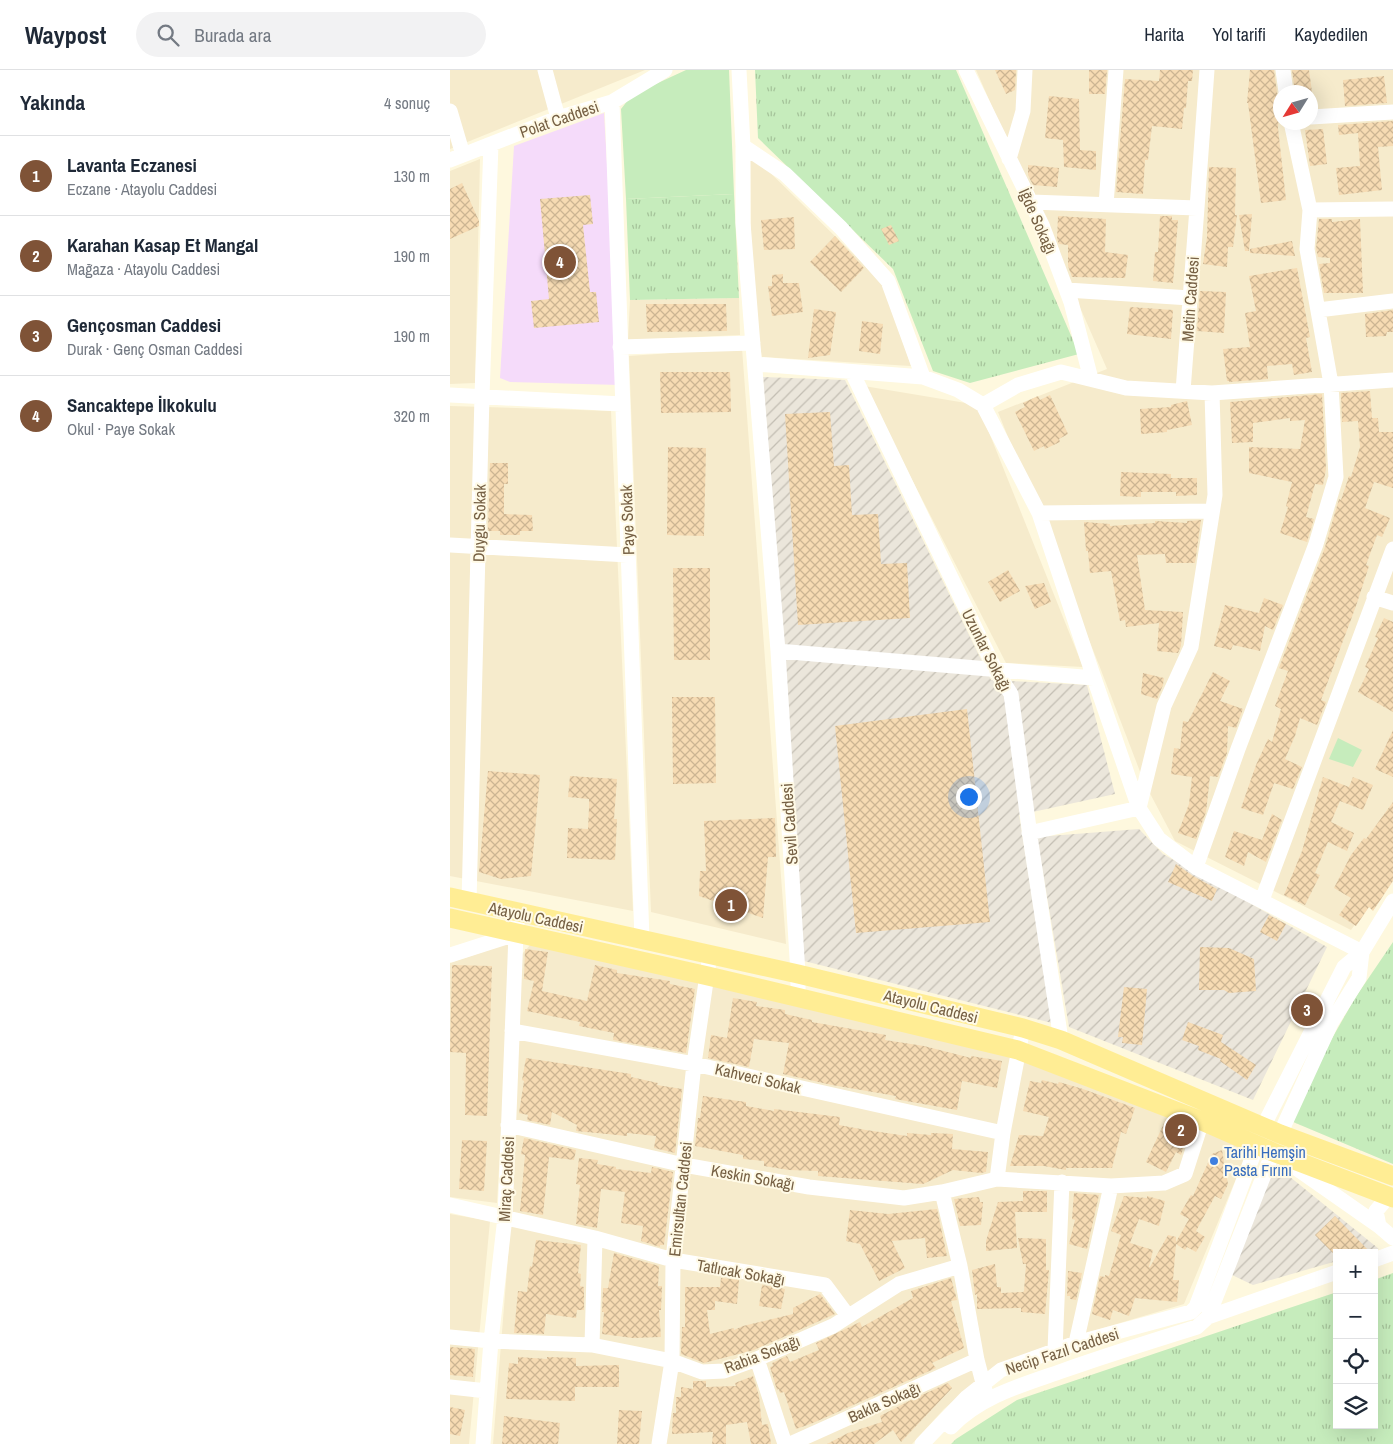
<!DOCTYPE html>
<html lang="tr">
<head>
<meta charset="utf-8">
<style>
	:root { --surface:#fff; --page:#f2f2f3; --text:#1f2937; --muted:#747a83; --line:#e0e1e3; --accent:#7f5337 }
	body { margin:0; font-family:"Archivo Narrow",sans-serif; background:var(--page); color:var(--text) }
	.controls { position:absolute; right:15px; bottom:15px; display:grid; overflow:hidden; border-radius:0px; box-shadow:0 5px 20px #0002 }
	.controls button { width:45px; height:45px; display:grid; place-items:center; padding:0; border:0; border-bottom:1px solid var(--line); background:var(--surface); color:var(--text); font:25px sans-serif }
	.compass { position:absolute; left:823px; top:15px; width:45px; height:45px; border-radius:50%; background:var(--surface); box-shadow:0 5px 20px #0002; rotate:233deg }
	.you { position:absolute; left:518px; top:726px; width:18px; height:18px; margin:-12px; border:4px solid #fff; border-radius:50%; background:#1a73e8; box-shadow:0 0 0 8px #1a73e833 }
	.badge { display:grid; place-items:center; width:32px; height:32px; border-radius:50%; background:var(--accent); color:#fff; font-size:16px; font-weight:700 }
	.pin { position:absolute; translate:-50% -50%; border:2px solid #fff; box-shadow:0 1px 5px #0006 }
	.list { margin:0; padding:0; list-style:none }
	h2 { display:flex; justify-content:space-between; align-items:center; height:65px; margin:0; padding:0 20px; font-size:21px }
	h2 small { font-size:16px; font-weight:400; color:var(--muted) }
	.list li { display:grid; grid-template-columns:32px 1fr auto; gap:15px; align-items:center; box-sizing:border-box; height:80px; padding:0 20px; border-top:1px solid var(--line) }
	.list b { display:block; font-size:19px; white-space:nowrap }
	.list p { margin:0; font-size:16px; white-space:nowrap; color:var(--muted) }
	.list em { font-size:16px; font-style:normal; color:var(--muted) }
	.icon { flex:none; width:28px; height:28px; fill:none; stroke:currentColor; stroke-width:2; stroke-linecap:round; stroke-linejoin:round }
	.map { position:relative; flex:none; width:943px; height:1374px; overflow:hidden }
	header { display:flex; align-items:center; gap:30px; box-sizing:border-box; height:70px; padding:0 25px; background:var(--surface); border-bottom:1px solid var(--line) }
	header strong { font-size:24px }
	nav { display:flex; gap:28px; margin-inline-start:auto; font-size:18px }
	.search { width:350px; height:45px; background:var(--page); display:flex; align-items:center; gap:12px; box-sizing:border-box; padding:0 18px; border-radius:28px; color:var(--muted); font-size:19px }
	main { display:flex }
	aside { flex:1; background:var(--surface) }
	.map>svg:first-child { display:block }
</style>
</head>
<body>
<header>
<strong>Waypost</strong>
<div class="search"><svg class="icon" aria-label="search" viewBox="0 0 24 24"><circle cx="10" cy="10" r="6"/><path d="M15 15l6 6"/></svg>Burada ara</div>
<nav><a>Harita</a><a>Yol tarifi</a><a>Kaydedilen</a></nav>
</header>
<main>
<aside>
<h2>Yakında<small>4 sonuç</small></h2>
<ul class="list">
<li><span class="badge">1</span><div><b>Lavanta Eczanesi</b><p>Eczane · Atayolu Caddesi</p></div><em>130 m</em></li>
<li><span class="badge">2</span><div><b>Karahan Kasap Et Mangal</b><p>Mağaza · Atayolu Caddesi</p></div><em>190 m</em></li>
<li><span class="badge">3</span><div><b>Gençosman Caddesi</b><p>Durak · Genç Osman Caddesi</p></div><em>190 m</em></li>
<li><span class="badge">4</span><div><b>Sancaktepe İlkokulu</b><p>Okul · Paye Sokak</p></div><em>320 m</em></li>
</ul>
</aside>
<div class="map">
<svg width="943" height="1374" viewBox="0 0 943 1374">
	<defs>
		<pattern id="industrial-furrows" width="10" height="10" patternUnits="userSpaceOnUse" patternTransform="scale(1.25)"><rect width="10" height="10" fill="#ebe6db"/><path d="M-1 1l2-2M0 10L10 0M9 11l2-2" fill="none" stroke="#c3beb3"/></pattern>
		<pattern id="grass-tufts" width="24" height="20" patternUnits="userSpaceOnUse" patternTransform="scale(1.25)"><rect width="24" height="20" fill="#c6ecbc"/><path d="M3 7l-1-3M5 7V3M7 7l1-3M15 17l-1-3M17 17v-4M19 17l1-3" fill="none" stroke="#a5c39a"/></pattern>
		<pattern id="building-cross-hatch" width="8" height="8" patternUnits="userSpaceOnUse" patternTransform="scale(1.25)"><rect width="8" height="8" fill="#f6dbb3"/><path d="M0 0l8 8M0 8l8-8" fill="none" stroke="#ccb593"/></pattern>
	</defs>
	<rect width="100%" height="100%" fill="#fef8de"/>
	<path fill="#f6ebcc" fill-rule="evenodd" d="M0,0H195L0,79Z
		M526,0H943V804L901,860L725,771L694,712L649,595L548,342L657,299ZM831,22H861V52H831Z
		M300,83L434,214L461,296L312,287L302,231Z
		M30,89L25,313L0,314V101Z
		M289,228L290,265L178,270L180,230Z
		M292,278L336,874L201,842L179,286Z
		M414,316L528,335L633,597L556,593Z
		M0,336L161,341L183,841L0,806Z
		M62,872L47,1133L0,1127V893Z
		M81,874L561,985L707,1038L798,1080L734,1234L616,1269L546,1295L494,1339L462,1374H43L62,1137L72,884Z
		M0,1144L40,1151L19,1374H0Z"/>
	<path fill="url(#industrial-furrows)" d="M313,307L395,310L541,610L637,615L665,724L569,745L602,953L354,891Z
		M689,759L713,784L877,877L803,1030L619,957L587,767Z
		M824,1094L929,1179L914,1183H887V1191L803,1215L782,1205Z"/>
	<path fill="#f5dbfa" d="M154,43L170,315L60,312L50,308L64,76Z"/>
	<path fill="url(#grass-tufts)" d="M305,0H506L629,284L520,313L483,301L443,199L308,68Z
		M284,124L289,228L180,230L176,129Z
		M943,872V1094L836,1049L905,928Z
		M943,1203V1374H501L506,1369L567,1330L887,1222V1355H924V1210Z"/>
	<path fill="#c6ecbc" d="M236,0H279L284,124L176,129L171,39L182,25Z
		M888,668L912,680L903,697L879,689Z"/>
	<path fill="url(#building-cross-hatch)" d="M545,0H566L565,20L556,24Z
		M639,0H657L655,24H639Z
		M710,0H743L742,11H738L736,38H734L732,59L702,56L698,90H695L693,124L666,122L675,9L709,11Z
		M800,0H824L827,23L830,29L828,58L836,130L811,133L798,33H797Z
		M842,0H859L862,22H845Z
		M934,6L937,33L895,36L893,10Z
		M599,26L629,29L630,80L646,81V100L614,97L613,70L595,68Z
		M943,51V76L928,77L932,120L889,125L886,98L910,96L908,63L889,65L888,55Z
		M873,59L877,94L860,96L855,60Z
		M578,95L609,98L607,117L583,115L578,105Z
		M759,97L786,98L785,145H787L783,177H778L777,197L753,194L757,167Z
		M12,113L29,151V156L0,169V119Z
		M140,125L143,154L133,155L140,222H146L149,252L84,258L81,231L99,229L90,129Z
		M802,144L799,181H795L789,145Z
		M608,146L656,149L655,182L678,185L675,208L622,207L618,196V175L609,174L607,169Z
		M710,146H722V150H728L723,213L703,211L705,182H708Z
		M344,147L345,179L314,180L311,150Z
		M869,149H882V152L910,149L913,223H874L869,194L880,193V188L868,187L866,179Z
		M441,155L449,171L439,175L431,159Z
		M385,166L414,198L391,222L360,192Z
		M842,171L845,186L800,183V179Z
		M847,198L860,267L856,268L862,302L844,305L842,294L817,296L818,309L779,312V311H777L773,279L800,277L795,243L806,241L799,206Z
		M333,204V213H349L353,242L322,246L318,216H322V205Z
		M750,221L776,222L774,263L747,261Z
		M196,234H276L277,261L197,262Z
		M680,237L723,240L721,269L677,264Z
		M364,239L386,242L380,285L358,288Z
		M943,240V262H937L936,266L916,267L915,244Z
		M412,251L433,254L430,284L409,281Z
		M210,302H280L281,342L211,343Z
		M920,321L922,348H928L929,362H943V418L924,412L915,438L940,448L932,467L927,465L916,495L919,496L906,536L871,630L876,632L867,655L850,648L845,666L835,689L852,697L843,719L824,713L813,745L791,738L806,695L818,669L822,672L831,639L825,636L838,601L829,598L875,477L889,429L891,430L899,406L901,407L910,377L908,351L892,352L891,323Z
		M872,324L876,399L873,415L865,414L856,447L864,449L857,472L830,463L838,437L836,436L842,412L799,403V377L850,379L855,350L840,351V348L803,353V372L782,373L780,332Z
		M600,325L618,364L609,369L610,372L595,379L594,376L584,381L565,342L575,337L573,333L588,326L590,330Z
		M737,331L742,355L717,360V362L691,364L690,339L721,337V335Z
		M380,342L384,396L399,395L402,445L428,444L431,494L457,493L460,548L348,555L335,344Z
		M218,377L256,378L254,466L217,465Z
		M40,393H58V414H54V444L82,445L83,461H70V465H50V461H38Z
		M671,402L721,404V408H747V425L726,426V422H691V427L670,426Z
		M751,450L745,493H716L715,484L687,485L695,540L733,542L731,576L728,583L707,581L709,553L676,557L675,550L670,551L661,501L640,503L638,481H636L634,452L660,454V456L705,453V451L737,453V451Z
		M223,498H260V590H224Z
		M558,500L570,521L550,532L538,512Z
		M594,513L601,532L585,539L575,516Z
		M814,528L833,535L823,560L815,556L810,581L783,575L781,580L764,576L775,535L809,543Z
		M934,548L943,552V642L908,622L919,599L915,597L928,568L925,567Z
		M763,602L780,611L770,631L793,639L786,658L778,656L777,683L768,707L760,706L756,742L746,769L728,763L739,734L742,707L721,704L724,678L730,679L733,651L738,652Z
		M693,603L714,608L713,615L707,629L691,624Z
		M222,627H265L266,713L223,714Z
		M517,639L540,852L406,863L385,656Z
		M943,660V707L925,699Z
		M38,701L90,705L81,806L51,809L29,802Z
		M120,706L167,709L164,749H167L165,790L117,788L118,758L138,759L139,738V729L118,727Z
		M873,707L899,717L903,707L923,715L913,740L890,731L881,752L904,763L897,781L878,772L865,803L870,805L855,835L834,825L852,781Z
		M943,732V811L923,841L919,837L906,856L889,845L901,828L884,818L901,785L914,768L916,769Z
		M822,744L832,750L816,792L798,782L794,796L775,787L784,761L812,770Z
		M325,748L326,787H318L313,848L249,826L250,801H256L254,751Z
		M726,794L743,806L767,819L762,831L718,812Z
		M819,845L836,854L827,871L810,862Z
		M750,877L779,878L804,889L806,921L779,923L774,920H749Z
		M75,879L98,882L92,921L137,931L145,895L167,900V903L220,911V914L245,919L236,983L163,970L164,963L129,956L130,952L77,941L84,911L74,909Z
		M2,895L42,896L37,1046L15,1045L16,983L0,982Z
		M674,917L697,919L692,975L672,973L673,967H668Z
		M283,928L307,932L306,936L335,940V944L362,950V952L436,965L435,970L474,976L521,988V986L552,991L547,1018L512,1011L507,1040L445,1029L446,1026L382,1015L333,1004L339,973L304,969L299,997L258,988L261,965L277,968Z
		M738,952L773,965L771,972L806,995L797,1010L770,991L771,989L748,980L749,976L732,970Z
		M76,988L181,1004V1007L208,1013L207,1015L232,1019L225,1083L204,1078L206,1066L177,1063V1066L126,1061L127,1055L102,1042L100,1055L77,1050L78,1045L69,1043L74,1011L72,1010Z
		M592,1010L608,1014L609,1012L633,1019L685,1038L676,1064L671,1062L662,1098H616V1100L594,1096H560L569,1065L593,1066L599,1047L573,1041L580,1011L591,1013Z
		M253,1026L296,1032V1036L324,1041V1039L390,1047L389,1055L416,1060L457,1066V1063L481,1065V1063L503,1064L502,1079L538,1082L536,1102L531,1103L503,1100L473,1114L368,1106V1101L339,1100L314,1096V1091L293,1089V1085L245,1076L248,1048H250Z
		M716,1049L740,1059L731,1085L726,1082L716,1102L696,1092Z
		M74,1068L126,1080L124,1090L99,1087L93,1145L70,1141L75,1085L71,1084Z
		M12,1070L37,1071L34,1121L9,1119Z
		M772,1080L778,1114L771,1129L765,1126L746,1161L755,1167L746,1182L737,1177L735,1180L726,1174L723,1210H729L727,1232L685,1228L679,1246L663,1240L660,1250L642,1244L650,1206L655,1207V1205L659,1206L671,1165L661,1161L674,1126L697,1128V1126L715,1131L709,1156L689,1149L680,1173L703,1180L699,1197H700L718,1165L726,1167V1172L739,1149L730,1144L741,1125L743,1126L762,1084Z
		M129,1088L148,1090L147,1094L166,1097V1099L201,1103L202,1097L223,1102L214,1175H210V1177L191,1171L193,1156L171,1153L175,1122L151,1119L147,1158L126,1154L130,1115L126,1114Z
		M573,1121H597V1142H565L567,1178L536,1181V1171L548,1132L573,1131Z
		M624,1123L649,1125L637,1179L619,1174L625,1150L622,1149Z
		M529,1127L530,1132H533L531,1155L510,1156L504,1129Z
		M487,1139L497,1186L477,1188L475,1168L442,1171L455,1198L429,1211L410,1174L396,1171L400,1140L438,1144Z
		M885,1146L920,1182L883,1183L865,1165Z
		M568,1168L596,1169V1200H599L595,1244L571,1242V1238L527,1239V1224L525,1225L522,1200L545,1194L547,1217H551V1223L573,1222L574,1221L576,1194H573Z
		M86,1170L131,1175L128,1203L131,1204L130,1216L134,1217V1240H127L126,1248L96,1244L94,1264L64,1263L68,1221L77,1222L80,1196L82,1197Z
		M164,1183L209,1196L208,1216H212L211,1240H209L211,1267L183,1268L152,1264L154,1242H152L153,1218H158Z
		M618,1201L632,1203L626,1230L620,1229V1226H617Z
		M271,1208L289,1210L287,1234L265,1231V1240H257L260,1264L284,1258V1260L293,1256L343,1244V1238L370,1224L385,1244L304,1280L254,1293L231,1284L232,1257H235V1217H270Z
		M501,1208L507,1230L501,1231L514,1278L482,1293L486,1298L363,1353L346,1359L334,1322L330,1323L329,1319L327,1320L320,1297L323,1296L322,1293L337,1286L340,1292L369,1280L366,1273L410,1252L412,1257L463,1228L461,1221Z
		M312,1215L335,1219L331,1239L309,1236Z
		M0,1277L25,1279L23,1307L0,1305Z
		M68,1287L97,1289V1287L126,1288V1296L169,1295V1317H125V1331L56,1329L59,1293L68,1294Z
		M303,1306L309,1326L312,1355L318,1354L321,1374H301L297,1352L276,1355V1374H262L263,1362L222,1364L223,1343H226V1327H231V1317L243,1319V1311H256V1317L286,1316L285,1313Z
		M498,1313L502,1318L451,1372L443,1360L424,1374H377L398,1363L432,1352L430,1346L459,1331Z
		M0,1337L15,1340L10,1366L0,1364Z
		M169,1340L192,1341L189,1374H167Z
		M54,1346L110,1353L108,1374H52Z"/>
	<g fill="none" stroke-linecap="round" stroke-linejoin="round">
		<path stroke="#fff" stroke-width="15" d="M95,0L108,48
			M289,0L293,76V153L328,581L644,608L589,443L533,335L508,320L473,307
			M516,0L592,155L621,232L641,309
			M833,0L836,22
			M162,32L192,869
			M0,41L13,85
			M861,47L943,42
			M293,76L335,104L391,158L438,211L473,307L305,294
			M559,89L573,41L575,0
			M0,90L108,48L162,32L215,0
			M581,132L747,138L757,0
			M656,135L666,0
			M860,140L943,139
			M617,220L740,228
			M868,240L943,231
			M170,277L303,273
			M402,302L546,601L561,624L581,773L611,970
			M733,321L747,138
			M762,323L943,310
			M0,325L172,334
			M533,335L568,315L611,302L676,318L762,323L765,425L741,577L714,636L689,738
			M589,443L762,441
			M0,475L178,485
			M924,527L943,533
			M328,581L348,904V927
			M644,608L689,738
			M579,763L689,738L709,769L747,798L912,882
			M746,797L788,679L866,474L886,407L881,314L857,179L860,140L841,52
			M812,830L943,479
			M19,832L32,326L41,74
			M0,885L66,864
			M62,961L244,994L553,1063
			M58,1055L234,1095L359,1117L454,1128L492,1122L510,1196L527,1290L537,1328
			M813,1057L894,897L912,882L943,831
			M830,1064L881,953L909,908L912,882
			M547,1109L553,1063L573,958
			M492,1122L547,1109L661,1116L714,1113L735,1104L752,1051
			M0,1135L145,1168L223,1190L375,1215L398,1246
			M929,1156L926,1141L939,1126
			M924,1190L943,1183
			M758,1247L823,1082L929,1156L943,1168
			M0,1267L41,1271L142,1275L222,1291L252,1302L274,1301L307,1289L383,1256L449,1214L510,1196
			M626,1273L661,1116
			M142,1275L145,1168
			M605,1280L612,1112
			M307,1289L335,1374
			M0,1317L37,1321
			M501,1357C531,1326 572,1315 612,1301C657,1285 702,1271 747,1257L758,1247L887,1202
			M33,1374L41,1271L55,1147L66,864L68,843
			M209,1374L222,1291L223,1190L244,994L260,884
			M340,1374L527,1290
			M472,1374L517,1327L551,1300L626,1273L741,1242L746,1237L807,1075"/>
		<path stroke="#ffed94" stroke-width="19" d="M0,827L348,904L573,958L611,970L830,1064L943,1106
			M0,848L258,906L568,980L752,1051L823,1082L943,1128"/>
	</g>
	<circle fill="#3f7fe0" stroke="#fffae6" stroke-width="2" cx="764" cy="1091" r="5"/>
	<g text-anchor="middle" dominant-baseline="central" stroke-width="4" stroke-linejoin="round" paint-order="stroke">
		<g font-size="16" fill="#766044" stroke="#fffae6">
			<text transform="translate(109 49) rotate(-19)">Polat Caddesi</text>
			<text transform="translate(588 151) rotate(66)">İğde Sokağı</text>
			<text transform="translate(740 229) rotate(-86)">Metin Caddesi</text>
			<text transform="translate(177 450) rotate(-92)">Paye Sokak</text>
			<text transform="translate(29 453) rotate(-89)">Duygu Sokak</text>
			<text transform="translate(537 580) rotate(63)">Uzunlar Sokağı</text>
			<text transform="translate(339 754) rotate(-94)">Sevil Caddesi</text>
			<text transform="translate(86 847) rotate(12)">Atayolu Caddesi</text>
			<text transform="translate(481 936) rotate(14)">Atayolu Caddesi</text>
			<text transform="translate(308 1008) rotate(13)">Kahveci Sokak</text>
			<text transform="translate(303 1107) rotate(10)">Keskin Sokağı</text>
			<text transform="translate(56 1109) rotate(-87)">Miraç Caddesi</text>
			<text transform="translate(230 1129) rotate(-84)">Emirsultan Caddesi</text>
			<text transform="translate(291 1202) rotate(10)">Tatlıcak Sokağı</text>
			<text transform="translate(612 1281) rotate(-18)">Necip Fazıl Caddesi</text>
			<text transform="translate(312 1284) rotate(-21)">Rabia Sokağı</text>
			<text transform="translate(434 1332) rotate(-24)">Bakla Sokağı</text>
		</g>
		<g font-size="16" fill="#366cbe" stroke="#fffae6" text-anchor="start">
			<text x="774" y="1082">Tarihi Hemşin<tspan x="774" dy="18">Pasta Fırını</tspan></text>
		</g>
	</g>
</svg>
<div class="controls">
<button>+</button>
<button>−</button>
<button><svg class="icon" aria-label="locate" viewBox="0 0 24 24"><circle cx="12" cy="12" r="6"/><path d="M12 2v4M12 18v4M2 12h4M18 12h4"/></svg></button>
<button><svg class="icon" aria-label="layers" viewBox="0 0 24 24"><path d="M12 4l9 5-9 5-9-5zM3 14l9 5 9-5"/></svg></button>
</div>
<svg class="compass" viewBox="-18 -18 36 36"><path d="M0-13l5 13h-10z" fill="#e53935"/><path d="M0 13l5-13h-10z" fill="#747a83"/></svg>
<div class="you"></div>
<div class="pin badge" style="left:281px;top:835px">1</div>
<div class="pin badge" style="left:731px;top:1060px">2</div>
<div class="pin badge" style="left:857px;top:940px">3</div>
<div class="pin badge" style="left:110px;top:192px">4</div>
</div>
</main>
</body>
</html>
